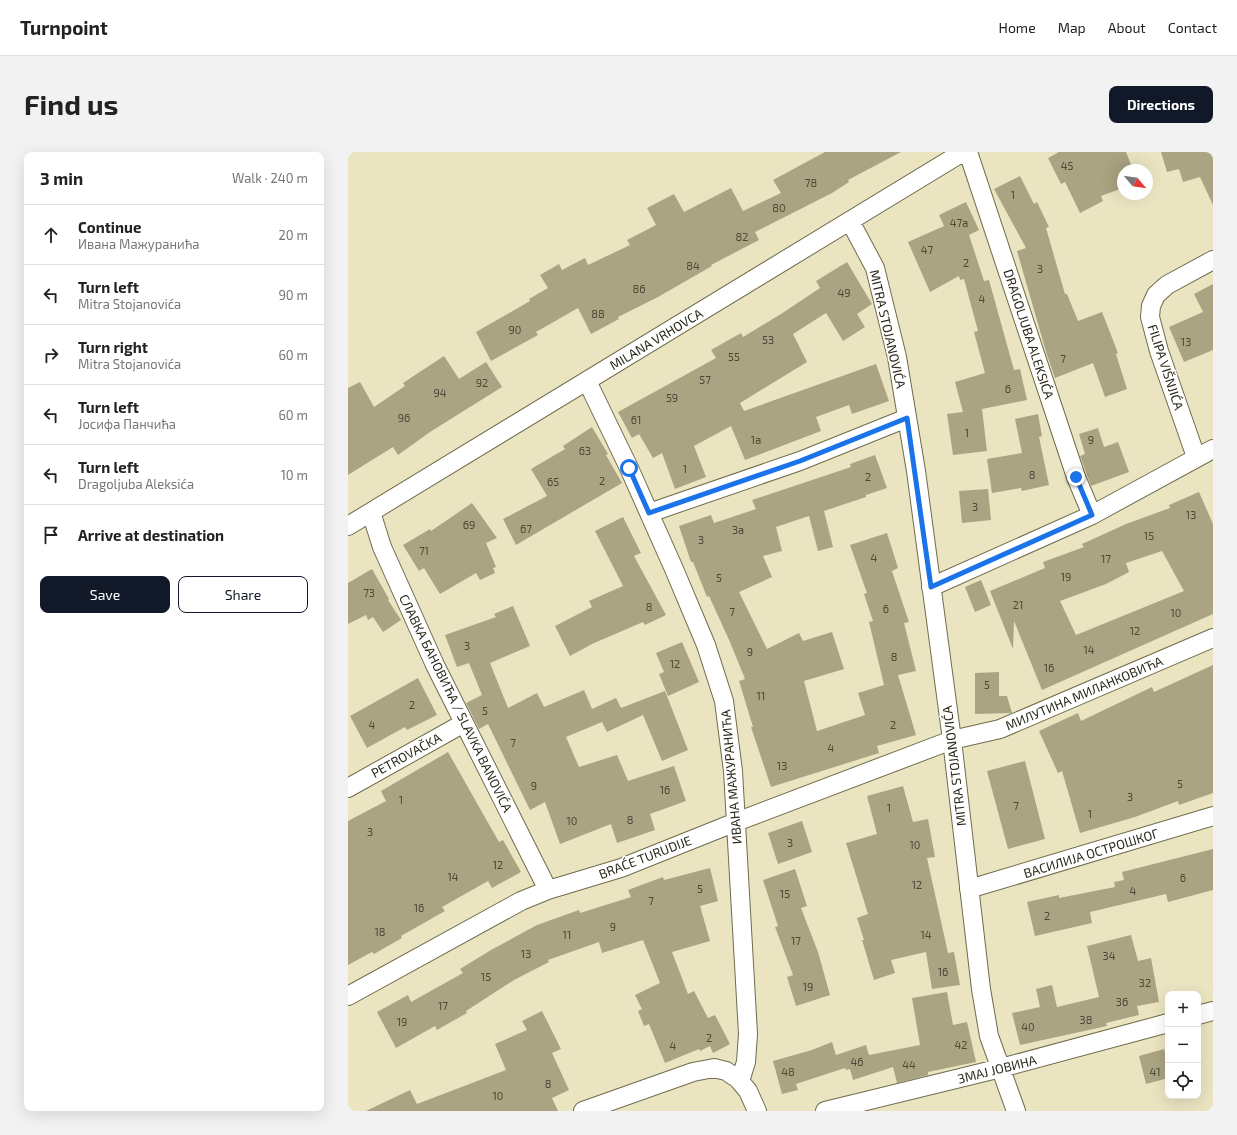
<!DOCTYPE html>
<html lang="en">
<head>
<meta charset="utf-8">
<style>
	:root { --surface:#fff; --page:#f2f2f2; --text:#222; --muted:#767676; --line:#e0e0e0; --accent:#111827 }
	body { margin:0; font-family:"Exo 2",sans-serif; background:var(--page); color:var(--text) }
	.controls { position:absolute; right:12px; bottom:12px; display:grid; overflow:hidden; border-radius:8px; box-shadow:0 4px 16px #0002 }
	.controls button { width:36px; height:36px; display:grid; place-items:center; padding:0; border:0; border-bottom:1px solid var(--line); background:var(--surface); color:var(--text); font:20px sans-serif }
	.compass { position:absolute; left:769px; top:12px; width:36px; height:36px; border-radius:50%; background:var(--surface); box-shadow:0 4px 16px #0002; rotate:119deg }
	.stop { position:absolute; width:12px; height:12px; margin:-9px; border:3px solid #1a73e8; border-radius:50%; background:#fff }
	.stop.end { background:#1a73e8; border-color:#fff; box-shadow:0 1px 4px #0008 }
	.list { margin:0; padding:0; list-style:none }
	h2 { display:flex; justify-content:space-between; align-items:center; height:52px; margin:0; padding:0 16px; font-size:17px }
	h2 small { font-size:13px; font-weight:400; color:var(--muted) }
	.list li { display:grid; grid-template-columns:26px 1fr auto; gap:12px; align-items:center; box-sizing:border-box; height:60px; padding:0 16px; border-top:1px solid var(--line) }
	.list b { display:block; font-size:15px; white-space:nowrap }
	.list p { margin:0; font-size:13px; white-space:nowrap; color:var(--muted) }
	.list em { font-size:13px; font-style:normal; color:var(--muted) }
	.actions { display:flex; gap:8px; padding:12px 16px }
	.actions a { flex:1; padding:9px 0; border:1px solid var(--accent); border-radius:8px; text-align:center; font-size:14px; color:var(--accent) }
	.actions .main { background:var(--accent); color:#fff }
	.icon { flex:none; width:22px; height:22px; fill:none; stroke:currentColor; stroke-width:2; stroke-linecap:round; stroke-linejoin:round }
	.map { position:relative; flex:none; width:865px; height:959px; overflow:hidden; border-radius:8px }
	header { display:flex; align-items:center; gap:24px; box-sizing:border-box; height:56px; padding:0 20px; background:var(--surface); border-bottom:1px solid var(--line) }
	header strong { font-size:19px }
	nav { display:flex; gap:22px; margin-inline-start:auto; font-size:14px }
	.intro { display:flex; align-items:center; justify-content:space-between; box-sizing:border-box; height:96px; padding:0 24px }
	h1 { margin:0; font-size:28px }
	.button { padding:10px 18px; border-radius:8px; background:var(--accent); color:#fff; font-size:14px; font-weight:700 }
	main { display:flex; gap:24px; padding:0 24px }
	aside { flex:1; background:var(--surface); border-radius:8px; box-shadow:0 4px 16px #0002 }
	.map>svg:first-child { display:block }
</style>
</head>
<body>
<header>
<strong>Turnpoint</strong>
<nav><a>Home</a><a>Map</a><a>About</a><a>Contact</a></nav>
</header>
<div class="intro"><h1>Find us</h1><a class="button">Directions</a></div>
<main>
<aside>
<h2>3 min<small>Walk · 240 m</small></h2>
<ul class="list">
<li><svg class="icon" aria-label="ahead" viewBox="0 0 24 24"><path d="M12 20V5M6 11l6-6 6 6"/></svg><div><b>Continue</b><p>Ивана Мажуранића</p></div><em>20 m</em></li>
<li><svg class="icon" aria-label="left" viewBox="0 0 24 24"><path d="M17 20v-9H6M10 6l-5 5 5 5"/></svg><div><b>Turn left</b><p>Mitra Stojanovića</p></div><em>90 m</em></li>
<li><svg class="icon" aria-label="right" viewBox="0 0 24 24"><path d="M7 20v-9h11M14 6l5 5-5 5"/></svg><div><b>Turn right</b><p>Mitra Stojanovića</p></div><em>60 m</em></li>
<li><svg class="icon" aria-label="left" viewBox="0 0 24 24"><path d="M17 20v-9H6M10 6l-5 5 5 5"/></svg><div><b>Turn left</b><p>Јосифа Панчића</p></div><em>60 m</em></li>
<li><svg class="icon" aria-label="left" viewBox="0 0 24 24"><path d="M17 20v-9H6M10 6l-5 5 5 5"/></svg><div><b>Turn left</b><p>Dragoljuba Aleksića</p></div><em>10 m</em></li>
<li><svg class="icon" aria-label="arrive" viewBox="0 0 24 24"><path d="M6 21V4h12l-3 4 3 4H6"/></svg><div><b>Arrive at destination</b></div></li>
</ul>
<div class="actions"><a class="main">Save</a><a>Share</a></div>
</aside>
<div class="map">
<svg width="865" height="959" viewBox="0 0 865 959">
	<rect width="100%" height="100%" fill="#eae4c1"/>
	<path fill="#aaa483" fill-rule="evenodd" d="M477,0H553L500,28L501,30L484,41L407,80L411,88L363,113L364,114L310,145L270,165L271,167L243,182L230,156L188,180L190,183L143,209L128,180L182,149L181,147L200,136L192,123L211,112L214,118L237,106L240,113L282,93L279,88L308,73L299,56L326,42L336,60L383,36L395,59L433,41L425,28Z
		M711,0H778L785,18H775V36L753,44L755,49L732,61L717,30L713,32L700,6Z
		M813,0H865V53L852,25L835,30L831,17L819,20Z
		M672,24L686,52L689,50L701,75L698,76L717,142H719L730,169L754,160L770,201L768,202L779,237L757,245L745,211L707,226L699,203L669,99L678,96L646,37Z
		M618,50L631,78L621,83L636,129L641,128L666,218L672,217L679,248L634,257L639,299L605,303L599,262L615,260L607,230L637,221L626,180L630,179L616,127L612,128L611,124L582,140L560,90L596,74L591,63Z
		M499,110L524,152L509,162L517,175L495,189L478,161L445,182L459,210L392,251L396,259L528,212L541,249L504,262L501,253L468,265L473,279L397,308L383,274L346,294L358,325L327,337L314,301L305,306L291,282L284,286L270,260L368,206L363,198L393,181L395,185L433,162L472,136L468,129Z
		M865,132V198L836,210L821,175L855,160L846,142Z
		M96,204L111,227L138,210L154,235L82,280L50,303L45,295L0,323V236L12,230L26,255L57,234L55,231Z
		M690,262L694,284L691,285L701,333L674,339L673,336L644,341L639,307L674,301L667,267Z
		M244,275L260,302L258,303L274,331L168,393L155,367L199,344L183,317L217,297L215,294Z
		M750,276L756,295L770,290L781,320L743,334L732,304L737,302L731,282Z
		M527,303L539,336L518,343V345L476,359L485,395L470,399L461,364L428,375L434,399L415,404L424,425L391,440L419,497L451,481L455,489L484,480L496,517L456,529L469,579L517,563L510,541L536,533L521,470L525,469L516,442L519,441L502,393L539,381L550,416L544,419L561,470L556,471L568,519L550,523L568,583L529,594L531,601L423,635L403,575H405L391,529L397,527L382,490L361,444L359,445L345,410H343L331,374L363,363L366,371L408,357L404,348L503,315L502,312Z
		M640,337L643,368L614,371L611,339Z
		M851,340L865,372V462L694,538L666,469L665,497L642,439L697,416L695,410L736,395L734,392L778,372L822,356L821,353ZM814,399L836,439L728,483L712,449L758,432L781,420L778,411Z
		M124,351L149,386L138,391L148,415L145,416L147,421L132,428L128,421L92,442L76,416L71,419L55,393L82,377L83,379Z
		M275,365L293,401L286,404L318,463L297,473L295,470L244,492L222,504L207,474L244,455L241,449L275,434L247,379Z
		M24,417L41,447L40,448L53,468L35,480L25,465L20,468L18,463L0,472V431Z
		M633,428L643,453L627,460L617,435Z
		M165,454L182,494L142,511L160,556L189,541L196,555L236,538L244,557L268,546L273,556L317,539L340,598L314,609L295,563L259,580L254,570L218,585L231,615L269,603L280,629L326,614L338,649L302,662L307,678L269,691L263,672L212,692L197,650L182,658L140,572L131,577L118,551L134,543L121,511L109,515L97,483L148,465L146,462Z
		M334,490L351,530L320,544L311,522L316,520L308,501Z
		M865,513V641L831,653L830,649L787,665L732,681L714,619L710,621L691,579L730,561L733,569L804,535L806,540Z
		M651,520V544H659L664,561L627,562V521Z
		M70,526L89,563L59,578L57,575L19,596L2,564Z
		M100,600L151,690L155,688L173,720L144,736L140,729L94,755L97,759L53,784L54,786L26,802L24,800L0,813V669L38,649L33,639Z
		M677,609L697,687L660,697L639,619Z
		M555,634L565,670L580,667L587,705L579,706L600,801L606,800L612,833L584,837L578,800L543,808L547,821L526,828L514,788H516L509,766L520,762L498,691L529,682L519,644Z
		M454,669L464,700L430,712L420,681Z
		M865,697V738L820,750L818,742L742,760L744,771L687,784L679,750L711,743V746L767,735L766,730L776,728L774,720Z
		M362,716L370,749L352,754L362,789L324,800L340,842L346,839L360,866L367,863L382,892L365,901L362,894L352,899L351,897L317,911L301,872L296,874L290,859L294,857L287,843L312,831L295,788L254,801L251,790L200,808L201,810L166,828L118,859L119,861L89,878L87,874L48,896L29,860L60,843L63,850L115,821L112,817L143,798L189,773L231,758L232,761L283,745L280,738L315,725L316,728Z
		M447,717L459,754L453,756L470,800L482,843L448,854L439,825L445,823L427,775L430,774L415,728Z
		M783,783L790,809L803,806L811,850L789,854L791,863L758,871L759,874L672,893L664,861L692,855L688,837L704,833L709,855L751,845L739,794Z
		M599,840L605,873L619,870L628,910L580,920V923L549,931L545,915L505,928L502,917L498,918L497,916L448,932L450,938L434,942L425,909L464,898L484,890L488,903L518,893L521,903L572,893L564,846Z
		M194,859L213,897L204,901L221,938L204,946L210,959H18L62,938L69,952L158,918L147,892L179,878L174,869Z
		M816,897L820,911V926L798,932L791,904Z"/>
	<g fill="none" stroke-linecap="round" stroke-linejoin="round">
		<g stroke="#706b4b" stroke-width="20">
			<path id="minor" d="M620,0L728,325L744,363
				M502,69L527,116L549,205L568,319L604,588L633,837L641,884L668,959
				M239,229L281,316L326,417L358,493L376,549L385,619L400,882L398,910L392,929
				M848,305L811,199L802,165L803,154L808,143L819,133L865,108
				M23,360L34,395L87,513L200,738
				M301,361L452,309L559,266
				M0,374L615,0
				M583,435L744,363L865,297
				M0,636L116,571
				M621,737L865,664
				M0,844L173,749L200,738L273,716L388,670L604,588L652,577L865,486
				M850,863L865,859
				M235,959L345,920L366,916L378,919L390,927L400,939L409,959
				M477,959L653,916L820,871"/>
		</g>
		<use href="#minor" stroke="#fff" stroke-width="18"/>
	</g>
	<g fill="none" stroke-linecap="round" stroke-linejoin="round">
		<path stroke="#1a73e8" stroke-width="5" d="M281,316L301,361L452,309L559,266L583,435L744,363L728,325"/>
	</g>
	<g text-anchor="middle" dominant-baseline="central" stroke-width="3.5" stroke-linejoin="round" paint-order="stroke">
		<g font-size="11" fill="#4c4836">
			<text x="719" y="13">45</text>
			<text x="463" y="30">78</text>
			<text x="665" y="42">1</text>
			<text x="431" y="55">80</text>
			<text x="611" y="70">47a</text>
			<text x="394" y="84">82</text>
			<text x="579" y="97">47</text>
			<text x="618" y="110">2</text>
			<text x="345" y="113">84</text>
			<text x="692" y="116">3</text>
			<text x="291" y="136">86</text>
			<text x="496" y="140">49</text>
			<text x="634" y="146">4</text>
			<text x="250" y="161">88</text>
			<text x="167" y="177">90</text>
			<text x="420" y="187">53</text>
			<text x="838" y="189">13</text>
			<text x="386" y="204">55</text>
			<text x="715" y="206">7</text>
			<text x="357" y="227">57</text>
			<text x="134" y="230">92</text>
			<text x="660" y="236">6</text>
			<text x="92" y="240">94</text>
			<text x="324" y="245">59</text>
			<text x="56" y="265">96</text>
			<text x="288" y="267">61</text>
			<text x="619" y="280">1</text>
			<text x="408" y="287">1a</text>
			<text x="743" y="287">9</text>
			<text x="237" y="298">63</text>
			<text x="337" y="316">1</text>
			<text x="684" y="322">8</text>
			<text x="520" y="324">2</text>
			<text x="254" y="328">2</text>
			<text x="205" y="329">65</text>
			<text x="627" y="354">3</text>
			<text x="843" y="362">13</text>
			<text x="121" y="372">69</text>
			<text x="178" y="376">67</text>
			<text x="390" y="377">3a</text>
			<text x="801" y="383">15</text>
			<text x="353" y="387">3</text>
			<text x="76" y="398">71</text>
			<text x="526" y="405">4</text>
			<text x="758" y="406">17</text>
			<text x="718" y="424">19</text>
			<text x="371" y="425">5</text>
			<text x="21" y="440">73</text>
			<text x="670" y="452">21</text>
			<text x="301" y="454">8</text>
			<text x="538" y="456">6</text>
			<text x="384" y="459">7</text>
			<text x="828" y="460">10</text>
			<text x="787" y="478">12</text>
			<text x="119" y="493">3</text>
			<text x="741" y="497">14</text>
			<text x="402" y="499">9</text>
			<text x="546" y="504">8</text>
			<text x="327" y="511">12</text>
			<text x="701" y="515">16</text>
			<text x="639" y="532">5</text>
			<text x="413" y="543">11</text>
			<text x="64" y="552">2</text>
			<text x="137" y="558">5</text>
			<text x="24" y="572">4</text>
			<text x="545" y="572">2</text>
			<text x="165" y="590">7</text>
			<text x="483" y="595">4</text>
			<text x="434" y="613">13</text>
			<text x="832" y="631">5</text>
			<text x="186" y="633">9</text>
			<text x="317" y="637">16</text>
			<text x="782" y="644">3</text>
			<text x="53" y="647">1</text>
			<text x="668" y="653">7</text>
			<text x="541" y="655">1</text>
			<text x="742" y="661">1</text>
			<text x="282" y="667">8</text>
			<text x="224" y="668">10</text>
			<text x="22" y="679">3</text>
			<text x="442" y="690">3</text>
			<text x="567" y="692">10</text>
			<text x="150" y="712">12</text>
			<text x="105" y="724">14</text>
			<text x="835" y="725">6</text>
			<text x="569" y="732">12</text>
			<text x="352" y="736">5</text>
			<text x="785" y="738">4</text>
			<text x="437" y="741">15</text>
			<text x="303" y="748">7</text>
			<text x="71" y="755">16</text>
			<text x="699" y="763">2</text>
			<text x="265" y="774">9</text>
			<text x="32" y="779">18</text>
			<text x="219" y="782">11</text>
			<text x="578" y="782">14</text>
			<text x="448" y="788">17</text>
			<text x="178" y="801">13</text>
			<text x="761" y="803">34</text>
			<text x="595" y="819">16</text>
			<text x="138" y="824">15</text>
			<text x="797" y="830">32</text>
			<text x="460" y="834">19</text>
			<text x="774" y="849">36</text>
			<text x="95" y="853">17</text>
			<text x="738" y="867">38</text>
			<text x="54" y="869">19</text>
			<text x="680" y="874">40</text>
			<text x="361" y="885">2</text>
			<text x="613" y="892">42</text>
			<text x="325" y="893">4</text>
			<text x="509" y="909">46</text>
			<text x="561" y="912">44</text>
			<text x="440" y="919">48</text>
			<text x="807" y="919">41</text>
			<text x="200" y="931">8</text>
			<text x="150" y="943">10</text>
		</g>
		<g font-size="13" fill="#2c2a1c" stroke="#fff">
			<text transform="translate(540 177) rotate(77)">MITRA STOJANOVIĆA</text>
			<text transform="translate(681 182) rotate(72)">DRAGOLJUBA ALEKSIĆA</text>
			<text transform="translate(308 187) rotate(-31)">MILANA VRHOVCA</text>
			<text transform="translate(818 215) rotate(72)">FILIPA VIŠNJIĆA</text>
			<text transform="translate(736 541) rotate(-23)">МИЛУТИНА МИЛАНКОВИЋА</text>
			<text transform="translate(108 551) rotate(64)">СЛАВКА БАНОВИЋА / SLAVKA BANOVIĆA</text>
			<text transform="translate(58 603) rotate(-29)">PETROVAČKA</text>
			<text transform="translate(606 614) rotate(-97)">MITRA STOJANOVIĆA</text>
			<text transform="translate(383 625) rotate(-95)">ИВАНА МАЖУРАНИЋА</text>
			<text transform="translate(743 701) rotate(-17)">ВАСИЛИЈА ОСТРОШКОГ</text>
			<text transform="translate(297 705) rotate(-21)">BRAĆE TURUDIJE</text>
			<text transform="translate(649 917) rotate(-14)">ЗМАЈ ЈОВИНА</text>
		</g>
	</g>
</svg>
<div class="controls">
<button>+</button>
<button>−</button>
<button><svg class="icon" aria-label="locate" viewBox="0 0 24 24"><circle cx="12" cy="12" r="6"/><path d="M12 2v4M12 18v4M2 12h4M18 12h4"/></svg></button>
</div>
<svg class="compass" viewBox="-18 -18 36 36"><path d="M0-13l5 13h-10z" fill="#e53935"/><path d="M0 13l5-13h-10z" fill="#767676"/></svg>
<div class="stop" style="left:281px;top:316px"></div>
<div class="stop end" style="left:728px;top:325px"></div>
</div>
</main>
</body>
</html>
